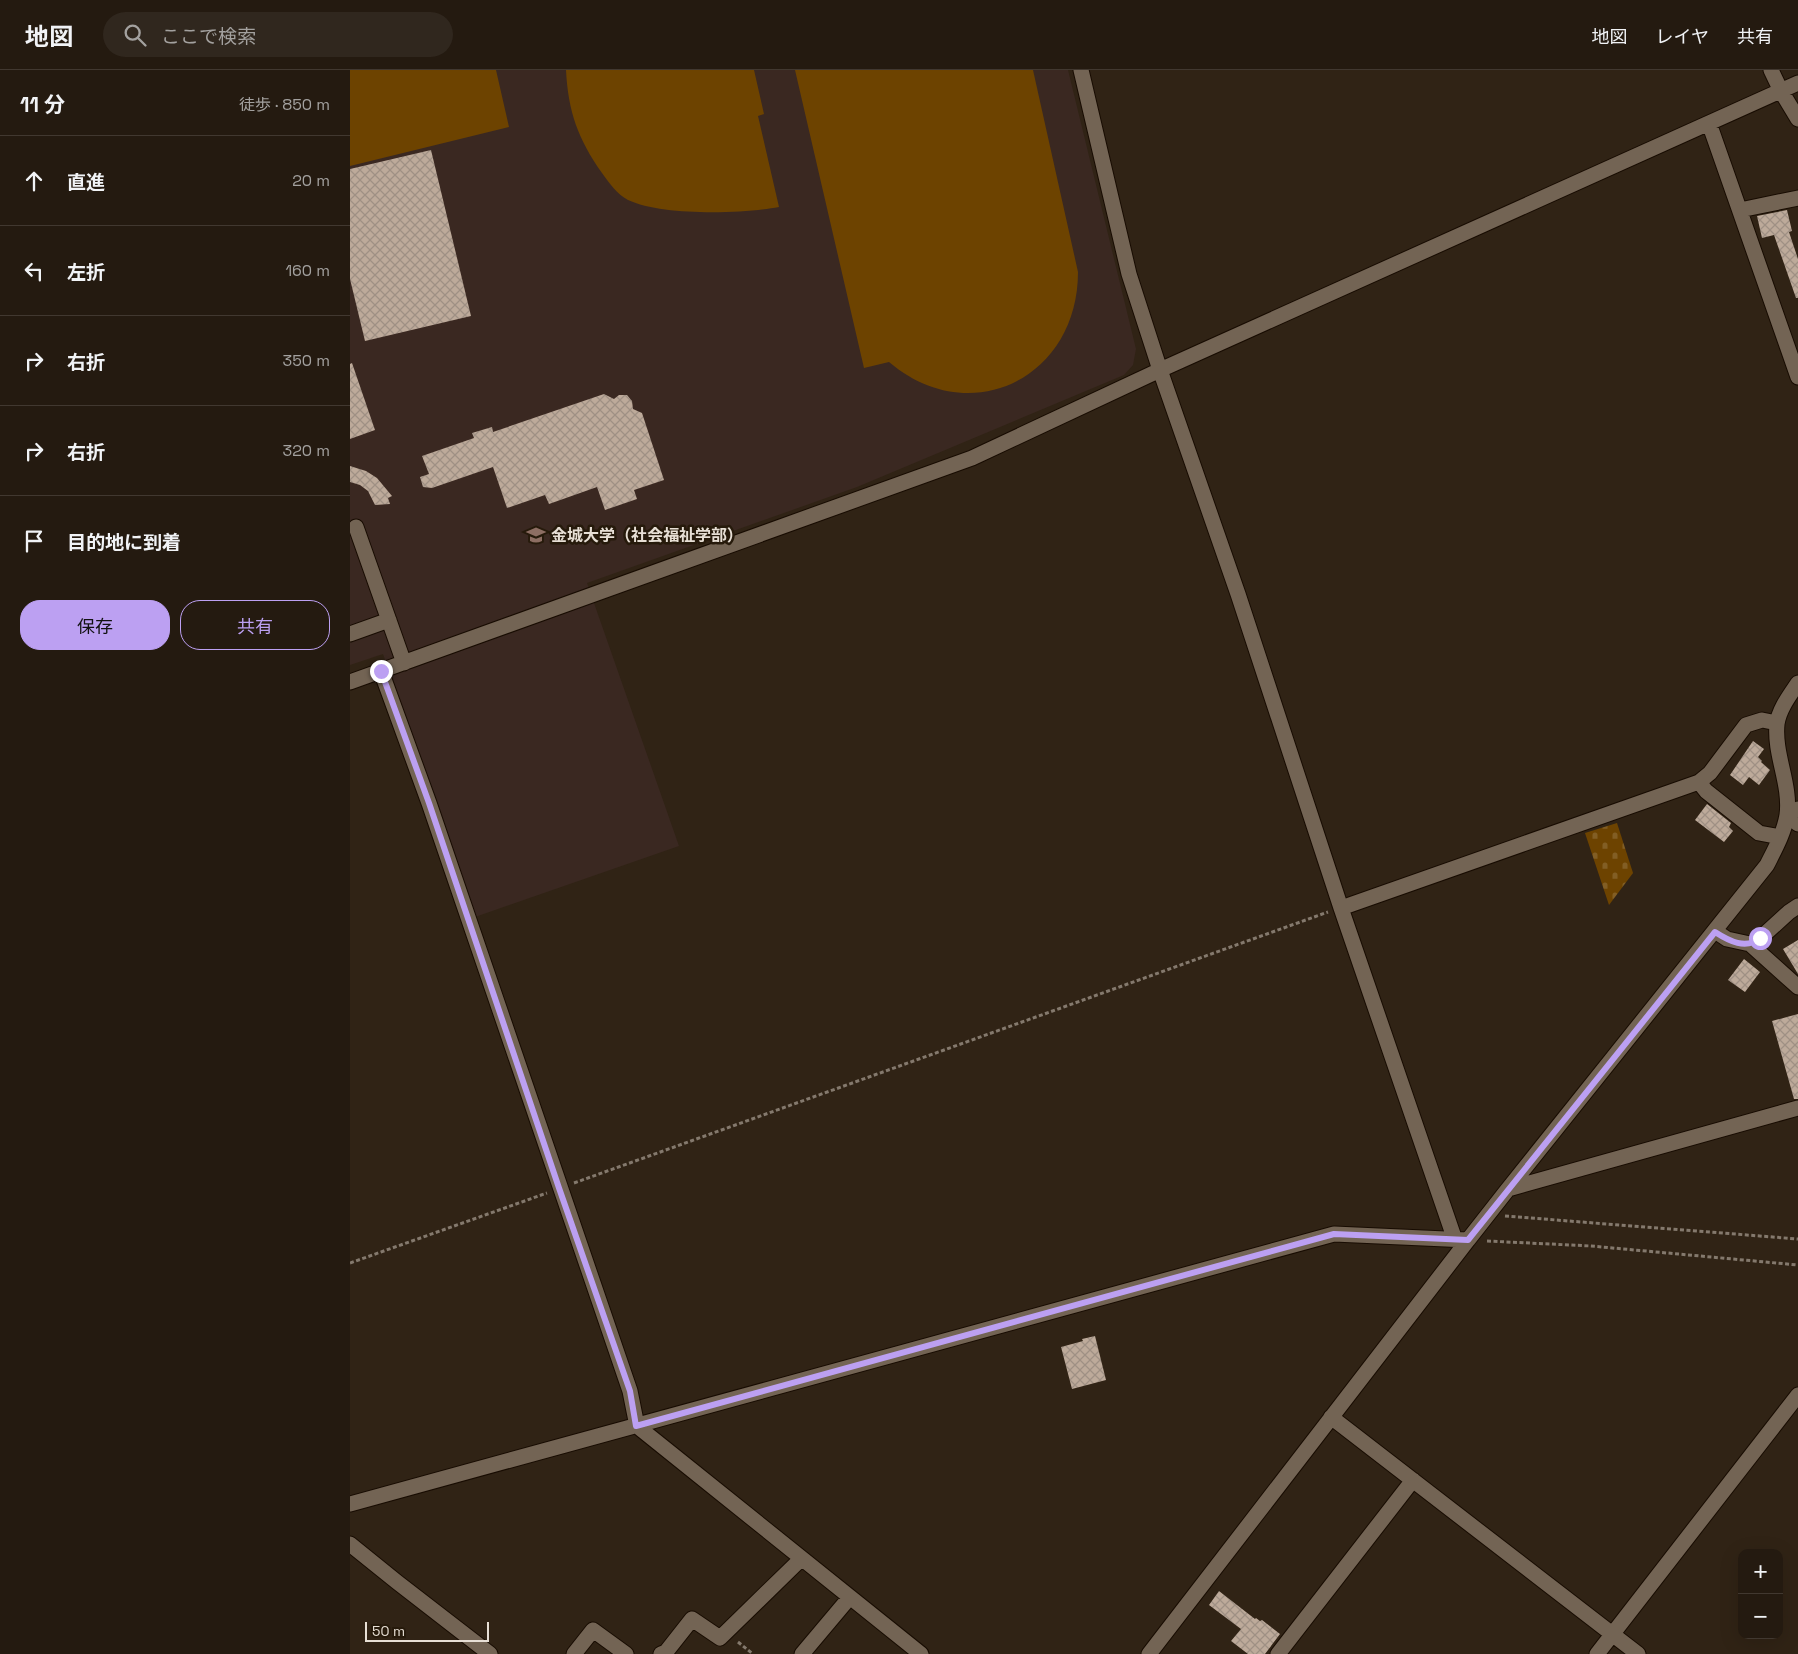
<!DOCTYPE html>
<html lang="ja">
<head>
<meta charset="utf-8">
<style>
	:root { --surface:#241a10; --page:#30271e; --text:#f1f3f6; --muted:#a3a19f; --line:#413830; --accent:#bca0f2 }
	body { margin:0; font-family:"Space Grotesk","Noto Sans JP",sans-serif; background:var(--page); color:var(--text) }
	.controls { position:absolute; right:15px; bottom:15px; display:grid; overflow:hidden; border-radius:10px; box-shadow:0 5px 20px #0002 }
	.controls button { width:45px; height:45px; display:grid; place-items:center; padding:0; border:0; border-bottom:1px solid var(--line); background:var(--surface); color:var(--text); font:25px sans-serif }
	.scale { position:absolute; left:15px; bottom:12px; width:124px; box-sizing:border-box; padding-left:5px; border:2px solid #e7dfd5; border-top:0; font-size:14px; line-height:18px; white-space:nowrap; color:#e7dfd5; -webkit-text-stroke:4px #261a0b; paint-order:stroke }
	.stop { position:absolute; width:15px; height:15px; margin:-11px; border:4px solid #bca0f2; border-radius:50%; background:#fff }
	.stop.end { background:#bca0f2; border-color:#fff; box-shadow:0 1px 5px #0008 }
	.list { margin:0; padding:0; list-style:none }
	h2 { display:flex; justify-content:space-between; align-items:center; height:65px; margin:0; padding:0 20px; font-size:21px }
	h2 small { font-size:16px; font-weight:400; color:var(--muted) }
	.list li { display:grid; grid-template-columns:32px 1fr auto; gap:15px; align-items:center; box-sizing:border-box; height:90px; padding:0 20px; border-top:1px solid var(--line) }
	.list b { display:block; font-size:19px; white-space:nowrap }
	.list em { font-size:16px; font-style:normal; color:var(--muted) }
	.actions { display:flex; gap:10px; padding:15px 20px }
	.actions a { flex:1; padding:11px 0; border:1px solid var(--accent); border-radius:20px; text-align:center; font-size:18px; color:var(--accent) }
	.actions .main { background:var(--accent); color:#111 }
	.icon { flex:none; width:28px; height:28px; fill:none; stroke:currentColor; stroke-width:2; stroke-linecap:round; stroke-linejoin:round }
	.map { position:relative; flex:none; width:1448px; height:1584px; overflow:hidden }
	header { display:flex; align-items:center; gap:30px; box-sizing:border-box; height:70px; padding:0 25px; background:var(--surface); border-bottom:1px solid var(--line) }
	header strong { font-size:24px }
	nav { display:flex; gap:28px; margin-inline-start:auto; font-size:18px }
	.search { width:350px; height:45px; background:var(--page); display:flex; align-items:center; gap:12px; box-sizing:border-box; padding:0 18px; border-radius:28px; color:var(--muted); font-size:19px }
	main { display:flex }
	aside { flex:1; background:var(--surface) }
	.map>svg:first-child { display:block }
</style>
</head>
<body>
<header>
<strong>地図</strong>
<div class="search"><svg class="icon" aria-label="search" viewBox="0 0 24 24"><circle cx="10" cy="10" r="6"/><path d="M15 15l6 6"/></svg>ここで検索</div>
<nav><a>地図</a><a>レイヤ</a><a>共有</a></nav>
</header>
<main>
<aside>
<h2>11 分<small>徒歩 · 850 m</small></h2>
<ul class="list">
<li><svg class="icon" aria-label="ahead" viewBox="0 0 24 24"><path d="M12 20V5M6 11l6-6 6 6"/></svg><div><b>直進</b></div><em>20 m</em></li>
<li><svg class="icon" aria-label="left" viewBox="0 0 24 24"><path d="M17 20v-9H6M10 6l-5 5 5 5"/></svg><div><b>左折</b></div><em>160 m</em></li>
<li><svg class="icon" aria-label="right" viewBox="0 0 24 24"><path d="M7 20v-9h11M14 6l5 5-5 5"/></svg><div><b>右折</b></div><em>350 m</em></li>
<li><svg class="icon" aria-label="right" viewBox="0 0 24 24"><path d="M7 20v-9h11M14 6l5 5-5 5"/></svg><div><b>右折</b></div><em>320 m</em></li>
<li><svg class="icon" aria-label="arrive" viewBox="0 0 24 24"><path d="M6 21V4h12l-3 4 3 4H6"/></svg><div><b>目的地に到着</b></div></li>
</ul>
<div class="actions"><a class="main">保存</a><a>共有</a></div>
</aside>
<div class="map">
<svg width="1448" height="1584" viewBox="0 0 1448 1584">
	<defs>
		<pattern id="cemetery-stones" width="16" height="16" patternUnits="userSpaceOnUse" patternTransform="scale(1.25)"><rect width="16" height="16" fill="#6d4300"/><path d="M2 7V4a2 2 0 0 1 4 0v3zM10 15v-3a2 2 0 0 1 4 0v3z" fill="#825e24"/></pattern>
		<pattern id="building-cross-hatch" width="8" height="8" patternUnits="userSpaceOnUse" patternTransform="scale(1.25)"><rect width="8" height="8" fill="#bdaa9a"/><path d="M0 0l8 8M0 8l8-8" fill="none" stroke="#9f9084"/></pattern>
	</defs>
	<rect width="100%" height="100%" fill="#302315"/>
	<path fill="#3a2821" d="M0,0H718L786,279L783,295L774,305L507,417L237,513L329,776L125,847L33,584L0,595Z"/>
	<path fill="url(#cemetery-stones)" d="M1267,753L1283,803L1259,835L1235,763Z"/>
	<path fill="#6d4300" d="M0,0H146L159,57L0,96Z
		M216,0H404L414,44L408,46L429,137C392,144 312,146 278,130C267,124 259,113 252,103C228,69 218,41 216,0Z
		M445,0H683L728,202C728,308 620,361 539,292L514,298Z"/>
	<path fill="url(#building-cross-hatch)" d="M81,80L121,246L15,271L0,209V99Z
		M1437,140L1442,161L1439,162L1448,189V228H1446L1424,165L1412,168L1407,146Z
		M2,293L25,360L0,369V294Z
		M254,324L264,329L269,325H277L282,331L283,339L292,343L314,410L284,420L287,429L255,440L247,417L199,434L195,425L157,438L143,397L82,418L73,417L70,407L79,404L72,386L124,368L122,363L142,357L143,362Z
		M0,396L16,401L27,408L42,426L38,428L40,434L25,435L18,421L10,415L0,412Z
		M1403,671L1414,679L1408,687L1412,691L1411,692L1420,700L1409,715L1399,707L1393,715L1380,705Z
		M1357,734L1381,753L1379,757L1383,761L1374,772L1345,750Z
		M1448,870V904L1433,879Z
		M1394,889L1410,902L1395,922L1378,910Z
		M1448,944V1029H1444L1422,951Z
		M745,1266L756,1310L722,1319L711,1277L733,1271L732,1269Z
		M869,1521L905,1549L906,1548L910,1551L912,1550L930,1564L915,1584H898L881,1571L891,1559L859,1535Z"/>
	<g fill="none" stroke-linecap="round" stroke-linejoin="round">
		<g stroke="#180c02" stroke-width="17">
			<path id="minor" d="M731,0L779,204L810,300L888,524L991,838L1105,1170
				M1421,0L1431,21L1448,49
				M1359,53L1448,307
				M1390,140L1448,128
				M6,457L54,593
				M0,564L39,550
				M31,601L79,733L280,1321L287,1356L571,1584
				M0,612L622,388L810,300L1448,13
				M1349,712L1356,721L1409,763L1430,767
				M1448,739L1437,745L1448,754
				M991,838L1349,712L1360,703L1396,655L1412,650L1427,653
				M1365,861L1377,869L1400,874L1448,917
				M1400,874L1406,872L1439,842L1448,836
				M1158,1119L1417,795C1425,779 1434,763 1437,745C1441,714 1424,685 1427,654C1429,639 1440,625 1448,613
				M981,1347L1288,1584
				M0,1434L984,1164L1118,1170L1158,1119L1448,1038
				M0,1474L47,1512L140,1584
				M224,1584L243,1560L276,1584
				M311,1584L316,1582L342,1549L370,1568L451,1489
				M452,1584L500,1527
				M799,1584L1118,1170
				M928,1584L1063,1410
				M1247,1584L1448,1325"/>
		</g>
		<path stroke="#84796d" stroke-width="3" stroke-dasharray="4 2.5" stroke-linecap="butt" d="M224,1113L978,842
			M1155,1146L1448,1169
			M1137,1171L1241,1176L1448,1195
			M0,1193L197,1123
			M388,1572L403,1584"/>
		<use href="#minor" stroke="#736454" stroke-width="15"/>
	</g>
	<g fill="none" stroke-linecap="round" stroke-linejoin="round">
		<path stroke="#bca0f2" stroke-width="6" d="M31,601L79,733L209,1118L280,1321L286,1356L984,1164L1118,1170L1365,862C1379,871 1396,880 1410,868"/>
	</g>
	<defs>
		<g id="university-bare" transform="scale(1.5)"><path d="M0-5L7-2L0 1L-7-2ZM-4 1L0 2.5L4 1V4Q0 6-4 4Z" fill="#8d6e63" stroke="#261a0b" stroke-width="2.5" paint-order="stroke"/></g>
	</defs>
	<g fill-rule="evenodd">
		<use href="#university-bare" x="186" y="465"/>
	</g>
	<g text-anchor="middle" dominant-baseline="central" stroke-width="5" stroke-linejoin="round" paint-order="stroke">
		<g font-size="16" font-weight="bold" fill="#e7dfd5" stroke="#261a0b" text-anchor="start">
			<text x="201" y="465">金城大学（社会福祉学部）</text>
		</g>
	</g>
</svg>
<div class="controls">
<button>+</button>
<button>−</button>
</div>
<div class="scale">50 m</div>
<div class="stop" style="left:1410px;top:868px"></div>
<div class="stop end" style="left:31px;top:601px"></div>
</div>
</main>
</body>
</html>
